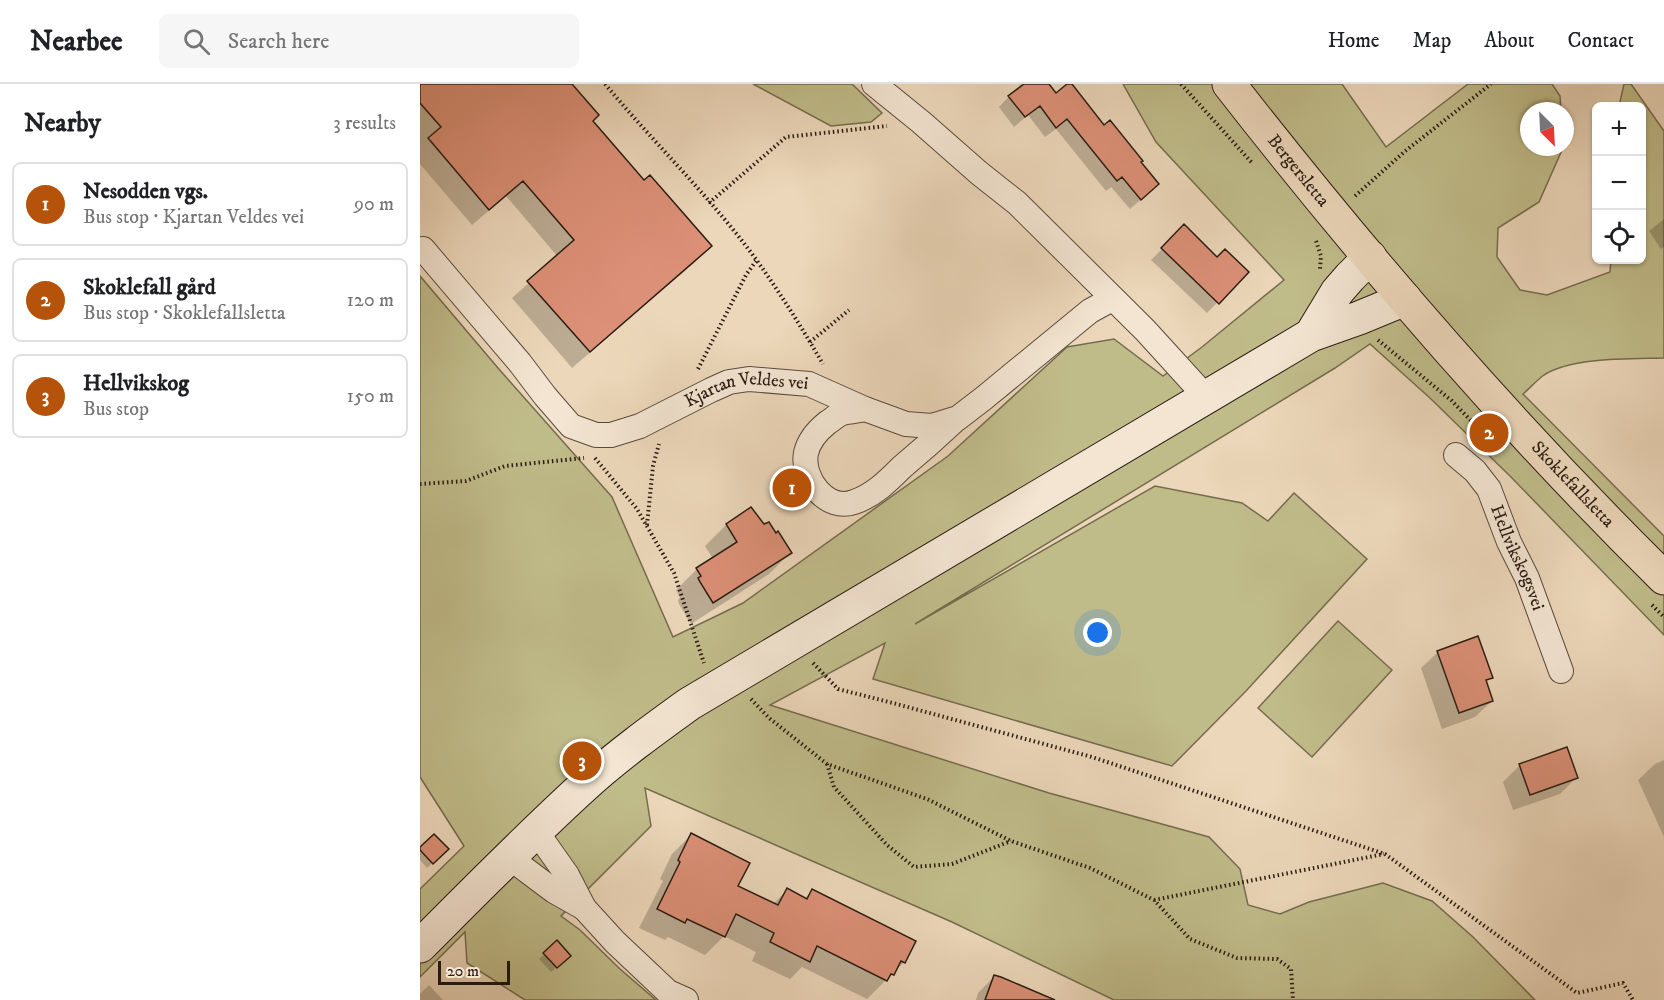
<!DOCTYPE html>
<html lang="en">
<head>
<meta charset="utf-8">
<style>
	:root { --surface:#fff; --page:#f6f6f6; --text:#202124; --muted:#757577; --line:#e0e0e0; --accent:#b45309 }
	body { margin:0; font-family:"IM FELL DW Pica",serif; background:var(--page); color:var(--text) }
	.controls { position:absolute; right:18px; top:18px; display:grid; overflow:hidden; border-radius:9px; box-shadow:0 2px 4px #0004 }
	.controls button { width:54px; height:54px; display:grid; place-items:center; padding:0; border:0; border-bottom:2px solid var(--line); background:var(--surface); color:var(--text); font:30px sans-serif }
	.compass { position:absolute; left:1100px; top:18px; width:54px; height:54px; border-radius:50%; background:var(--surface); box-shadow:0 2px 4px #0004; rotate:156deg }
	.scale { position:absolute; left:18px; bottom:15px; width:72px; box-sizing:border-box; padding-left:6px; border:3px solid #2a1c13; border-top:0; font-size:16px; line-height:21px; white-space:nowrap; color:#2a1c13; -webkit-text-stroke:4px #f3e5d2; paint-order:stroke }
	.you { position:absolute; left:678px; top:549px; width:21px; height:21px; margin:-15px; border:4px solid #fff; border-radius:50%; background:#1a73e8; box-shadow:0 0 0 9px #1a73e833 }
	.badge { display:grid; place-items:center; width:39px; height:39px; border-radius:50%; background:var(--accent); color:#fff; font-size:20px; font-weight:700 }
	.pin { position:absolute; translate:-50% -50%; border:3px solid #fff; box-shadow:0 2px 6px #0006 }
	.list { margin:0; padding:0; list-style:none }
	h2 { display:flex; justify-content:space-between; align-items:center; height:78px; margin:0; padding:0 24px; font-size:26px }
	h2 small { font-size:20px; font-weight:400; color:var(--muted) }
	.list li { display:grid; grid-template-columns:39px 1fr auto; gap:18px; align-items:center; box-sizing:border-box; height:84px; margin:0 12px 12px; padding:0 12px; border:2px solid var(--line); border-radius:9px }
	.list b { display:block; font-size:22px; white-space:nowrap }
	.list p { margin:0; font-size:20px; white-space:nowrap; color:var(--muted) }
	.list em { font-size:20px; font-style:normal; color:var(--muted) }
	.icon { flex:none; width:33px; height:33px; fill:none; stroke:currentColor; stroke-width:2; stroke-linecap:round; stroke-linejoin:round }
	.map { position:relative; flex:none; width:1244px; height:916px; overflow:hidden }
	header { display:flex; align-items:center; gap:36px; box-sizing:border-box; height:84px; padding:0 30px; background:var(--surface); border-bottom:2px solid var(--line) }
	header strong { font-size:28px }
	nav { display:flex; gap:33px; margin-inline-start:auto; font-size:21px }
	.search { width:420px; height:54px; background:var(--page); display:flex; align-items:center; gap:15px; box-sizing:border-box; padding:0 21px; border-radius:9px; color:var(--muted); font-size:22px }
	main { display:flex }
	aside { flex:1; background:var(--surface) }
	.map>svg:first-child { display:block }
</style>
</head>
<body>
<header>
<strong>Nearbee</strong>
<div class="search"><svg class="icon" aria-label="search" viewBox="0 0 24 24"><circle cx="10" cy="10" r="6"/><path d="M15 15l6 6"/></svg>Search here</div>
<nav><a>Home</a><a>Map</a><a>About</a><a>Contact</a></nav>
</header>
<main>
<aside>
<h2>Nearby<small>3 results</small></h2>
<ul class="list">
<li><span class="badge">1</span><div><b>Nesodden vgs.</b><p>Bus stop · Kjartan Veldes vei</p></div><em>90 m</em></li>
<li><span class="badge">2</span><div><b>Skoklefall gård</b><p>Bus stop · Skoklefallsletta</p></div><em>120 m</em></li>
<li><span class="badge">3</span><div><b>Hellvikskog</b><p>Bus stop</p></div><em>150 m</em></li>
</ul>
</aside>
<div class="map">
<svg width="1244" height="916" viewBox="0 0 1244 916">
	<rect width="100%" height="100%" fill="#ecd7ba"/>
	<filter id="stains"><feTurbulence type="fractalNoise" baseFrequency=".00333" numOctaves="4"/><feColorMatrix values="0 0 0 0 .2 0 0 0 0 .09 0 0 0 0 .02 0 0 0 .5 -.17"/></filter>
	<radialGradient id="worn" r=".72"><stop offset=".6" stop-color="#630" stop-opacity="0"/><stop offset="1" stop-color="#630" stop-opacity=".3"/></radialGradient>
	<path fill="#c0bc8a" stroke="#756c4e" stroke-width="1.5" d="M333,0H432L462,29L451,38L411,42Z
		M703,0H922L966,63L1048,0H1132L1140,12L1141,27H1109V63H1142V66L1119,118L1078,144L1077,173L1100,206L1127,211L1190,188L1191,176H1222V22H1199L1204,0H1211L1244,47V274C1211,275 1152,273 1124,291C1117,296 1110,304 1103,310L1244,452V551L1091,393L1011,315L950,260L915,284L495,540L735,402L822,419L848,437L874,409L947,475L826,607L752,682L453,595L465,559L350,621L629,709L789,753L820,785L828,821L860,830L889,818L963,799L1012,817L1053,853L1115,916H694L532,838L225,704L231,742L141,832L160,846L200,885L236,916H105L47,879L45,848L0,893V805L44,762L0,693V192L78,284L192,413L253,553L323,519L528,372L647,263L694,255L743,292L782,263L864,196L736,58Z
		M918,537L972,586L892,673L838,624Z"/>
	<path fill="#0003" d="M0,0H150L171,37L224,98L290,162L274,179L152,284L92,214L138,173L86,112L52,141L0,80Z
		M601,0H627L635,11L650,0L683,43L719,78L727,110L710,125L691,103L686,107L636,45L625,53L608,31L594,43L579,23Z
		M1244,135V163L1241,165L1229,147Z
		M764,143L797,175L827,188L787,229L731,176Z
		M331,425L344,442L370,469L349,490L271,540L259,520L258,516L260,514L256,506L277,485L293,475L285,462L306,441Z
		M1018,568L1071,593L1065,599L1072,617L1055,633L1022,645L1001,584Z
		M1244,676V753L1218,696L1235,680Z
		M1100,681L1156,694L1140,710L1093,726L1083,698Z
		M271,751L316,803L353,820L367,806L384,815L392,807L484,878L447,915L382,883L370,895L332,877L336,868L304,852L285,871L248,853L245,856L219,844L243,797L240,795L252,770Z
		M0,765H27L7,784L0,776Z
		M137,858L144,877L131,888L119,875Z
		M574,893L607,916H556L558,909Z
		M9,901L23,916H0V910Z"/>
	<path fill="#dc9077" stroke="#2a1c13" stroke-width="1.5" d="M0,0H152L179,31L173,37L224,96L230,91L292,162L170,268L107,197L154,156L103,97L69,126L8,54L21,43L0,19Z
		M604,0H629L636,9L647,0H652L684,41L690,36L723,77L721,78L739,100L721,116L702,93L697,97L647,35L636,44L620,22L605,33L588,12Z
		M764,140L797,173L805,165L829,188L799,220L741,164Z
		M331,423L344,440L349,438L356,449L358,447L372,469L293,519L280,498L278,494L281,492L276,484L317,458L306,440Z
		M1058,552L1073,594L1066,596L1073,617L1039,629L1017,567Z
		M1147,663L1158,694L1110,711L1099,680Z
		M271,749L330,779L318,802L358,821L367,804L387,815L392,805L496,857L485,879L481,877L474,891L471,890L467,897L397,862L390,878L350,858L354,849L316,830L305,853L267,835L265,839L237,825L260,778L258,776Z
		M14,750L29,765L13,780L0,766V763Z
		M137,856L151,872L137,884L123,869Z
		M574,891L581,893L635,916H565Z"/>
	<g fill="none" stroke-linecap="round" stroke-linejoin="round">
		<g stroke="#5a4b3d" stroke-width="26">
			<g id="minor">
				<path d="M454,0L501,38L559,89L597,119L725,246L786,313"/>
				<path id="s1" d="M3,165L100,279L125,312L151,342L176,351H191L220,342L291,306L309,298L329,295L389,300L445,325L486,340L512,342L538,334L564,314L670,227L692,215"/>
				<path d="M445,325C438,327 429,327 422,329C417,331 412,336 407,339C397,347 389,356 386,369C381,395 407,428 434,418C453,412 468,397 482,383C500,368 517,353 534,337"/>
				<path id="s2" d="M1036,371L1055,387L1069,405L1089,458L1107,494L1141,587"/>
				<path d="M116,747L147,791L164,824L195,858L248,908L266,916"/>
				<path d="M90,774L134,807L164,824"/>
			</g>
		</g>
		<g stroke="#2a1c13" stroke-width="35">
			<path id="secondary" d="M891,251L917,208L930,193L950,173
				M0,862C54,808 108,753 164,702C197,672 233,646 269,620L891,251L939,234L985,215"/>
		</g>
		<g stroke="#2a1c13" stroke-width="35">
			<g id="primary">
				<path id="s3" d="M809,0C944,173 1088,340 1244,494"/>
			</g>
		</g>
		<path stroke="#2a1c13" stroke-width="4" stroke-dasharray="1.5 3" stroke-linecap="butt" d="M185,0C230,54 280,103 323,158C353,197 379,239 403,280
			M761,0L833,80
			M935,112L984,68L1071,0
			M289,119L366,53L467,42
			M896,157L901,172L900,185
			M958,256L1032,317L1056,342
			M390,258L429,226
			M278,285L326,191L336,177
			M175,374L217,425L254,489L284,579
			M0,400L46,397L85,382L164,374
			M227,441L233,382L239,360
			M1232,521L1244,533
			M393,579L418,605L469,618L672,673L965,770L1157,909L1203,899L1213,916
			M331,615L349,634L407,680L507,715L591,757L670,784L734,816L770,855L817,874L857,875L871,885L873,916
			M407,680L414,703L467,761L494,783L532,780L591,757
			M734,816L964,770"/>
		<use href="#minor" stroke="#f3e5d2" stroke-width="24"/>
		<use href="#secondary" stroke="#f3e5d2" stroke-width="33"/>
		<use href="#primary" stroke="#ecd7ba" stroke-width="33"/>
	</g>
	<g text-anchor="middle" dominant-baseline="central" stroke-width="6" stroke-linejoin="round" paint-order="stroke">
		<g font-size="18" fill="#2a1c13" stroke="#f3e5d2">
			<text stroke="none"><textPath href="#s3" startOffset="111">Bergersletta</textPath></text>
			<text stroke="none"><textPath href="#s1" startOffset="418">Kjartan Veldes vei</textPath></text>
			<text stroke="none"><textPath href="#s3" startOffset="528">Skoklefallsletta</textPath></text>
			<text stroke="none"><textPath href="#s2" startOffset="122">Hellvikskogsvei</textPath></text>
		</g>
	</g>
	<rect width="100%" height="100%" filter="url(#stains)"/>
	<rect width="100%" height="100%" fill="url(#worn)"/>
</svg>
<div class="controls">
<button>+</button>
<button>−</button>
<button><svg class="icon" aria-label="locate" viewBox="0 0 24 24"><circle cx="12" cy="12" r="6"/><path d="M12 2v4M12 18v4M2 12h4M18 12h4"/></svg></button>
</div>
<svg class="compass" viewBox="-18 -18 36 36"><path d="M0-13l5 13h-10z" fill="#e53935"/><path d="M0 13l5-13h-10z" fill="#757577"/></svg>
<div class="scale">20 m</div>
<div class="you"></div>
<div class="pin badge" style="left:372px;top:404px">1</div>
<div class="pin badge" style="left:1069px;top:349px">2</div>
<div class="pin badge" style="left:162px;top:677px">3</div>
</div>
</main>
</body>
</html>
